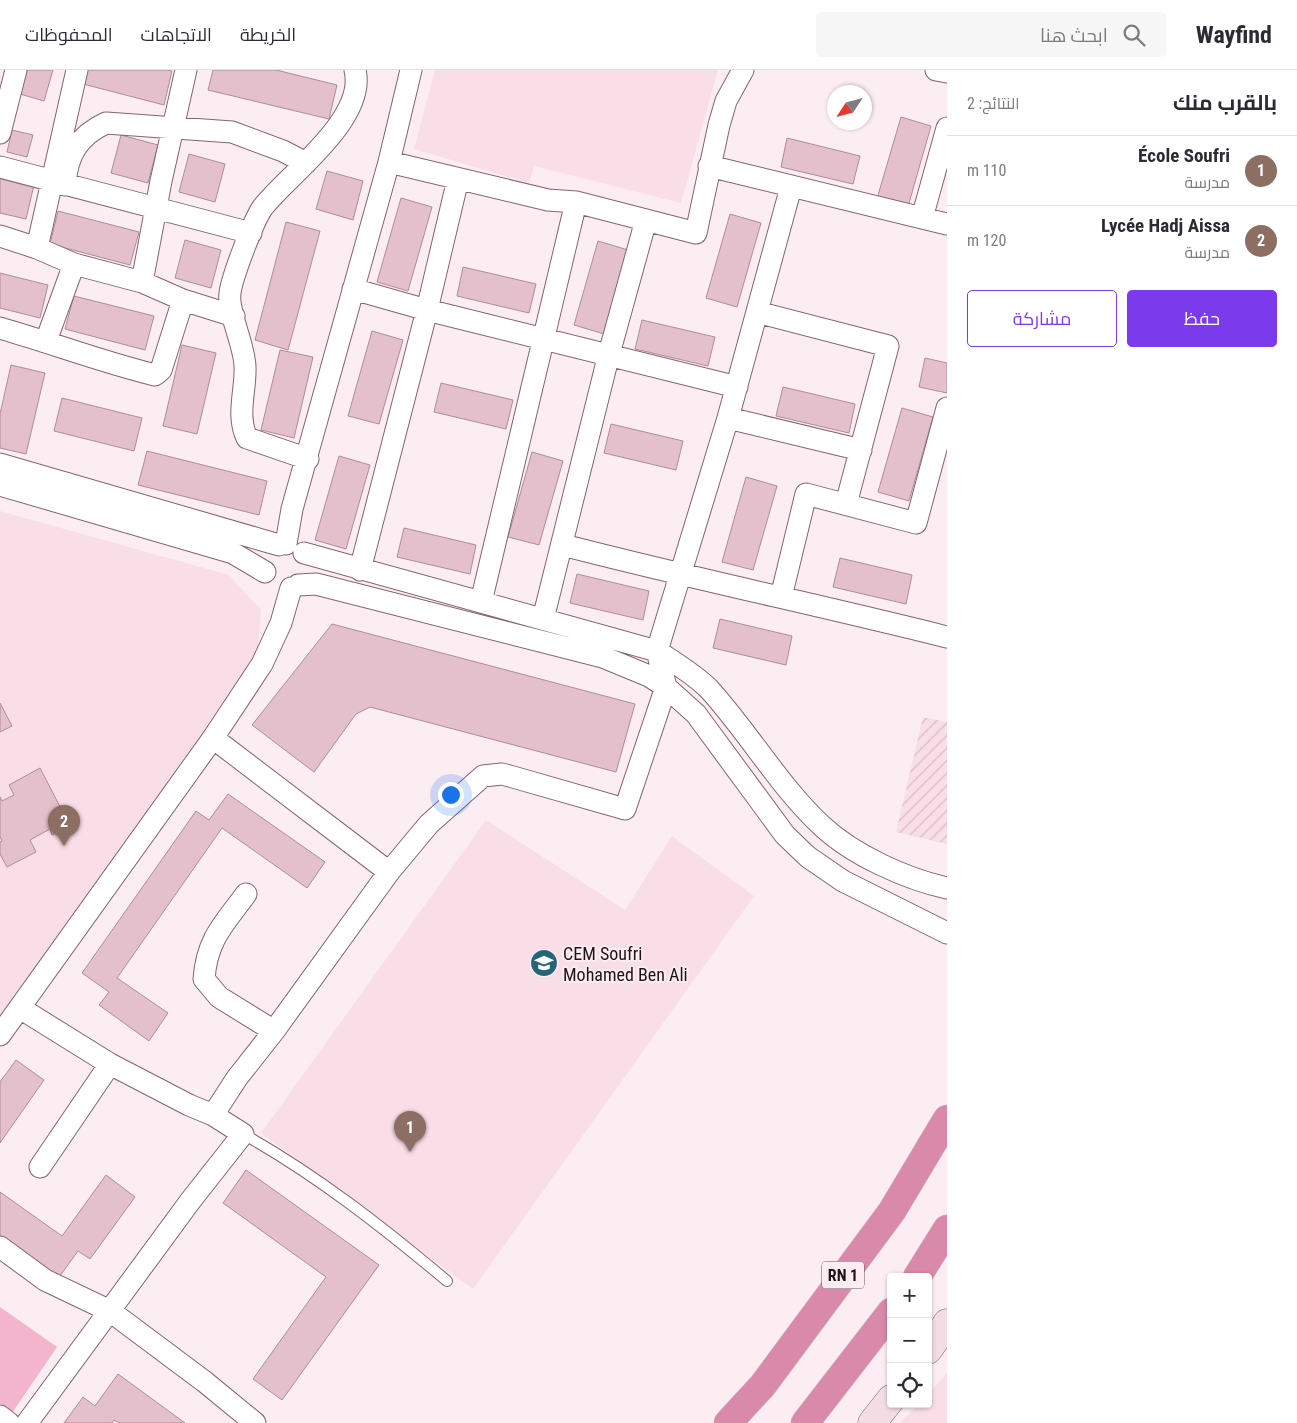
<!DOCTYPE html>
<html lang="ar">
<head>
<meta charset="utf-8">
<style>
	:root { --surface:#fff; --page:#f7f7f7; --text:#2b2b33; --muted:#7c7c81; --line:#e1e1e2; --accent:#7c3aed }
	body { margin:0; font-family:"Roboto Condensed",Cairo,sans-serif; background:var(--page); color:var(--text); direction:rtl }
	.controls { position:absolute; right:15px; bottom:15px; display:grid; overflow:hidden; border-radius:5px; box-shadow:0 1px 4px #0004 }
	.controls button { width:45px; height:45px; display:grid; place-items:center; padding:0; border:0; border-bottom:1px solid var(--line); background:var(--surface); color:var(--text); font:25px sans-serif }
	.compass { position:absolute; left:827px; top:15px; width:45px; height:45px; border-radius:50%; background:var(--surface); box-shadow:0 1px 4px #0004; rotate:234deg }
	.you { position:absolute; left:450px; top:724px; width:18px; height:18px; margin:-12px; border:4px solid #fff; border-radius:50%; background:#1a73e8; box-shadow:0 0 0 8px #1a73e833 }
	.badge { display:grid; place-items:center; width:32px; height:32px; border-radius:50%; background:var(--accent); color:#fff; font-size:16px; font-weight:700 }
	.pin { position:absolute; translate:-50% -41px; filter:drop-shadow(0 1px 2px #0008) }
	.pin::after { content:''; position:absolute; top:26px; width:18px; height:15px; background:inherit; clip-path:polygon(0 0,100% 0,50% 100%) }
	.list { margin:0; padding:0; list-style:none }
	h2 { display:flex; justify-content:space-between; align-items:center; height:65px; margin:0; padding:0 20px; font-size:21px }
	h2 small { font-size:16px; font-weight:400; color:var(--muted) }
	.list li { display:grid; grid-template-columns:32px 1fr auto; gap:15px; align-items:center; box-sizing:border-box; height:70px; padding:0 20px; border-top:1px solid var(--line) }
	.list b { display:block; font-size:19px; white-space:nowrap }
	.list p { margin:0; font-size:16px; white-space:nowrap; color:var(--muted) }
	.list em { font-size:16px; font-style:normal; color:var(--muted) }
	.actions { display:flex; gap:10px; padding:15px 20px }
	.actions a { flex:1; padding:11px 0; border:1px solid var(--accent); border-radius:5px; text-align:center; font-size:18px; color:var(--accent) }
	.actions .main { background:var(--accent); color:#fff }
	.icon { flex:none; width:28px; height:28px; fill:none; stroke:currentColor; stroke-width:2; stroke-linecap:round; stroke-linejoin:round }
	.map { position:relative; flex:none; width:947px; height:1353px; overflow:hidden; direction:ltr }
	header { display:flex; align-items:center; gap:30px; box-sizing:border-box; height:70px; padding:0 25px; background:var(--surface); border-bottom:1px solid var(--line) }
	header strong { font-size:24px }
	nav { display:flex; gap:28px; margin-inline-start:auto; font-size:18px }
	.search { width:350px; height:45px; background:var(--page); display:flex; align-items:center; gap:12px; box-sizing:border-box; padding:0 18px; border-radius:5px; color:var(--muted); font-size:19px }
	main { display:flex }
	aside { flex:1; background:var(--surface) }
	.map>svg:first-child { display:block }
</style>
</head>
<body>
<header>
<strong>Wayfind</strong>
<div class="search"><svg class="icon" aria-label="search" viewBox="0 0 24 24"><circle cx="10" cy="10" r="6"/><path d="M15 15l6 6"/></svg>ابحث هنا</div>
<nav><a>الخريطة</a><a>الاتجاهات</a><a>المحفوظات</a></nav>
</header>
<main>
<aside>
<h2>بالقرب منك<small>النتائج: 2</small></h2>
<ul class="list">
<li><span class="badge" style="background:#8d6e63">1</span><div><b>École Soufri</b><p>مدرسة</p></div><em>110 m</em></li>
<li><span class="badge" style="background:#8d6e63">2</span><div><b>Lycée Hadj Aissa</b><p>مدرسة</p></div><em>120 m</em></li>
</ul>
<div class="actions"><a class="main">حفظ</a><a>مشاركة</a></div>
</aside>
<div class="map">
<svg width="947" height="1353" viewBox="0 0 947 1353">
	<defs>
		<pattern id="industrial-furrows" width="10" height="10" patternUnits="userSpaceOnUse" patternTransform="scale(1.25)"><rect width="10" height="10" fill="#f9dee8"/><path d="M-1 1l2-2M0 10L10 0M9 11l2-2" fill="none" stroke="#d5bec6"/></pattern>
	</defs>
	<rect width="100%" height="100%" fill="#fcedf2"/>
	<path fill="#f9dee8" d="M435,0H718L681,133L534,96L529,113L414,79Z
		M0,441L229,505L261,540L256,600L0,952Z
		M486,750L625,840L672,766L754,826L473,1219L261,1063Z
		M947,1303V1353H900L918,1334H928V1324Z"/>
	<path fill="url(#industrial-furrows)" d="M923,647L947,652V774L896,762Z"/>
	<path fill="#f3b5cc" d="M0,1237L57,1277L12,1343L0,1334Z"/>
	<path fill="#e3c0cc" stroke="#ae8c98" d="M27,0H53L44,31L20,24Z
		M87,0H167L172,1L164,35L83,14Z
		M213,0H276L337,15L329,49L208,20Z
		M901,47L931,56L907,140L876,132Z
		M12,60L33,65L27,87L7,82Z
		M121,65L158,75L148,113L111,103Z
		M787,68L860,86L853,114L781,97Z
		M189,84L225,94L215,132L179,122Z
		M327,101L363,111L353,150L316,139Z
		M0,106L34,115L26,149L0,143Z
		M401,128L432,137L408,221L377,212Z
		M58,141L139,162L130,195L50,174Z
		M730,144L761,153L737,237L706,228Z
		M286,152L320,161L288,280L255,270Z
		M185,170L221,180L211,218L175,208Z
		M598,171L628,180L604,264L574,255Z
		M463,197L536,214L529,243L457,226Z
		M0,203L48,215L40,248L0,238Z
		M74,226L154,246L145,280L65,259Z
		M642,250L715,267L708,296L635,279Z
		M372,261L403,270L379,354L348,346Z
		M182,275L216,283L197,364L163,356Z
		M280,280L313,287L294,368L261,360Z
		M925,288L947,293V323L919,317Z
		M11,295L45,303L26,384L0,378V344Z
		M441,313L513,330L506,359L434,342Z
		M783,317L855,334L849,363L776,346Z
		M62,328L142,348L134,381L54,361Z
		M902,338L933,347L909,431L878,422Z
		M611,354L683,371L676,400L604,383Z
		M147,381L267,411L259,445L138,415Z
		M532,382L563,391L539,475L508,467Z
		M339,386L370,395L346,479L315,470Z
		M746,407L777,416L753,500L722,492Z
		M404,458L476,475L470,504L397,487Z
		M840,488L912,505L906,534L833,517Z
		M577,504L649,521L643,550L570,533Z
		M720,549L792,566L786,595L713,578Z
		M332,554L635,634L616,702L370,637L356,644L314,702L252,655Z
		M0,633L12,656L0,662Z
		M40,698L70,756L52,765L50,759L30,770L36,782L7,797L0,784V772L2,771L0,767V727L2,731L14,725L9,715Z
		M228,724L325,792L307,818L222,758L117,908L168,943L149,971L99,935L109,922L82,903L196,741L209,750Z
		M16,990L44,1010L0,1073V1012Z
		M246,1100L379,1195L282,1330L253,1309L326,1207L223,1133Z
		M106,1105L135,1127L90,1189L78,1181L57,1210L0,1169V1122L62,1166Z
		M118,1304L185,1353H119L114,1350L112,1353H64L83,1327L95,1336Z"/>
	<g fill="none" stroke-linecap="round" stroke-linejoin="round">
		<g stroke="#846470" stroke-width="12">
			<path id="lane" d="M243,1064C315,1104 384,1158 447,1211"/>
		</g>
		<g stroke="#846470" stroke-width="23">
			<path id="street" d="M936,0L947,2
				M0,63L16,0
				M389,92L548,130L576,132L696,163L719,55L726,31L743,0
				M709,96L947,154
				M0,97L251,163
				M65,115C67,85 78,66 106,53L232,62L283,81L306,93
				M922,148L947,58
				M0,166L37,178L74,194L142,212L183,230L234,246
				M37,178L77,0
				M142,212L161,111L186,0
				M353,219L427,240L737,317
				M757,242L888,276L846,434
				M0,258C52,273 102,292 155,305L161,300L183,230
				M46,271L74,194
				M728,348L861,380
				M308,389L247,368C236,345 246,321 245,297C245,276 227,241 230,223C232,207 254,149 263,137C289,104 367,49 355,0
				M0,394L279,475
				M0,415L233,483L265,502
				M286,474L292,439L389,92L411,0
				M563,475C690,508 819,535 947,567
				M304,483L657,581C675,593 694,604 709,619C749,663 779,716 822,756C853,785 906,809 947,818
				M360,500L427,240L458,109
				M298,515L316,514L603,587L649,606L666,617L696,644L785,765L808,787L843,811L947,863
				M781,527L806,424L916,453L947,338
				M481,532L576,132
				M543,549L609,284L646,150
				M213,668L389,802
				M246,824C224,854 207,869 204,909L219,927L274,961
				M20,938L110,994L189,1035L213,1045L243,1064L191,1130L27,1353
				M0,965L213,668L262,594L281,553L291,518
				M213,1045L237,1008L274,961L389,802L429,754L483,706L502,704L513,707L625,739L666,617L657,581L728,348L791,117
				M40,1097L110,994
				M0,1177L45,1210L110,1241L205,1312L255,1353
				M0,1346L9,1353"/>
		</g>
		<g stroke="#846470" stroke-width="29">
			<path id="secondary" d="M928,1280L947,1253
				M872,1353L891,1329"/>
		</g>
		<g stroke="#d2d0d1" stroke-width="29">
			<path id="highway" d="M917,1207L947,1159
				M728,1353L763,1315L892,1141L947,1049
				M805,1353L891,1242"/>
		</g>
		<use href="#lane" stroke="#fff" stroke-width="10"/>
		<use href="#street" stroke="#fff" stroke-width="21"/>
		<use href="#secondary" stroke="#f4dce5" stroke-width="28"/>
		<use href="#highway" stroke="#d989a9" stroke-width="28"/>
	</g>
	<defs>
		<g id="school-disc" transform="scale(1.4375)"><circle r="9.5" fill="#26647a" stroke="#fcedf2"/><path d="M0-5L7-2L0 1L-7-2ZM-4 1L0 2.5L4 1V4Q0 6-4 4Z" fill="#fff"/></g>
	</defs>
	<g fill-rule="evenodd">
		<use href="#school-disc" x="544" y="893"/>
	</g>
	<g text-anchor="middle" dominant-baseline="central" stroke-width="4" stroke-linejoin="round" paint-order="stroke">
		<rect fill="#fcedf2" stroke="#615459" stroke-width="1" x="822" y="1191.5" width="42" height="27" rx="4"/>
		<g font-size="16" font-weight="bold" fill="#1f1318">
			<text x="843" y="1205">RN 1</text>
		</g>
		<g font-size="18" fill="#1f1318" stroke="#fcedf2" text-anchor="start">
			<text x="563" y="883">CEM Soufri<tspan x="563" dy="21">Mohamed Ben Ali</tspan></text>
		</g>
	</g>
</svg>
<div class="controls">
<button>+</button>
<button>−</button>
<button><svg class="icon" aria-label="locate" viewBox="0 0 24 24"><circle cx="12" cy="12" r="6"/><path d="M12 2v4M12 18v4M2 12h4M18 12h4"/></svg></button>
</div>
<svg class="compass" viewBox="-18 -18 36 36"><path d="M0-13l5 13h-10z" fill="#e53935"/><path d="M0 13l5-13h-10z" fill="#7c7c81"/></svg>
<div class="you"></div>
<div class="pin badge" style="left:410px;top:1082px;background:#8d6e63">1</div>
<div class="pin badge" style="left:64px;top:776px;background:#8d6e63">2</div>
</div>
</main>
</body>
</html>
